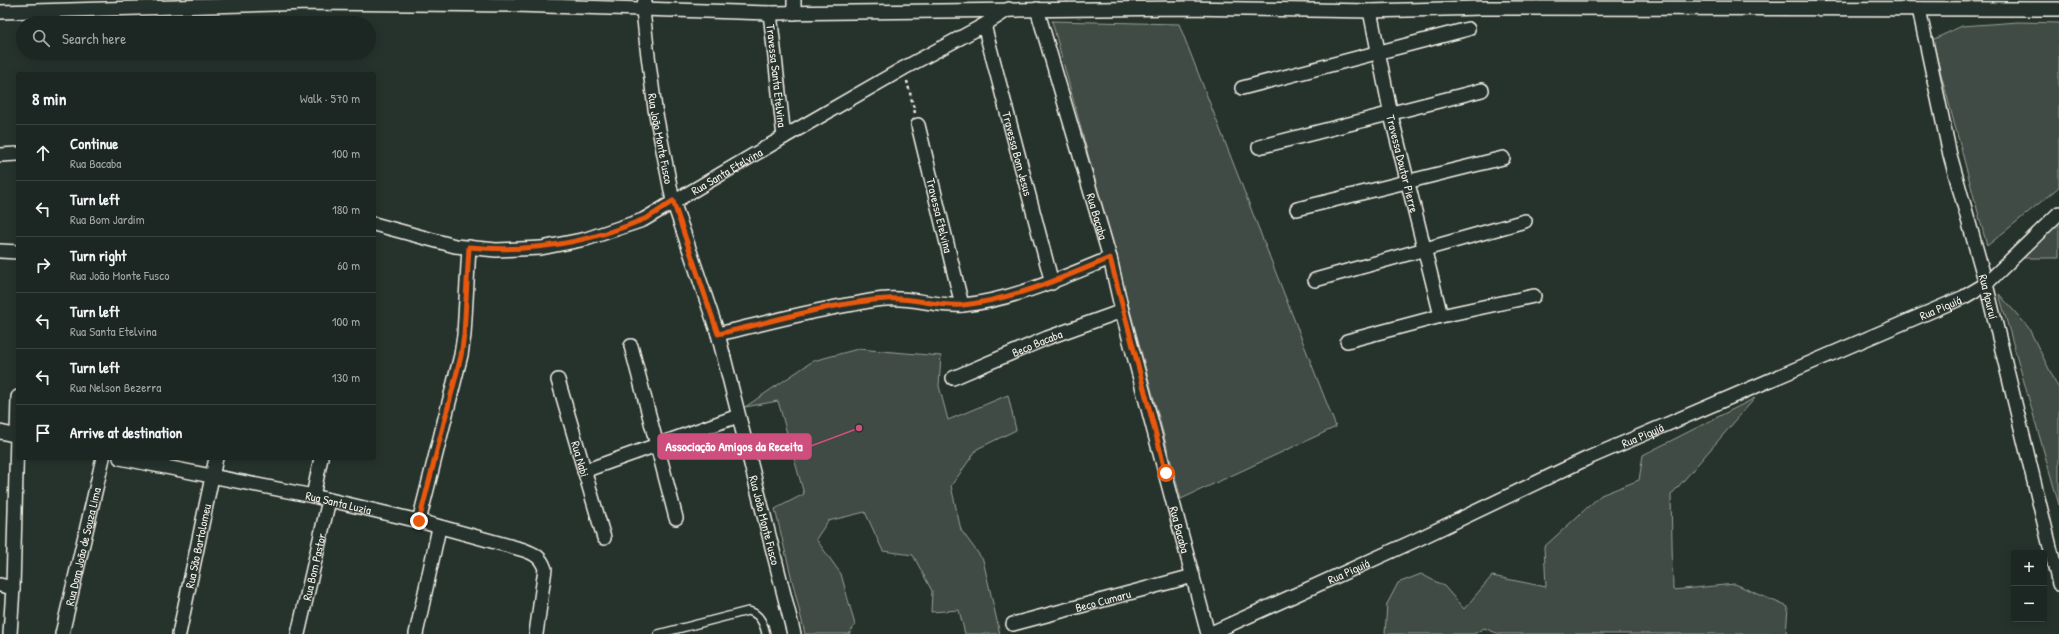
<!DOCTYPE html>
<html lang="en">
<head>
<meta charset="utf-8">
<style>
	:root { --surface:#1c2622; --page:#29322f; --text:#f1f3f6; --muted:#a0a5a5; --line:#3a4340 }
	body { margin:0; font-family:"Patrick Hand",sans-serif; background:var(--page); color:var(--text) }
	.controls { position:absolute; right:12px; bottom:12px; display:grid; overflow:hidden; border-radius:4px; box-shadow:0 2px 10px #0003 }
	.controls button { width:36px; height:36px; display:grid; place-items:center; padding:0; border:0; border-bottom:1px solid var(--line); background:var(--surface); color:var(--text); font:20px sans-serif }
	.stop { position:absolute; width:12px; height:12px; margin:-9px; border:3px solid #ea580c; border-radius:50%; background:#fff }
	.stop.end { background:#ea580c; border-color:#fff; box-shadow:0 1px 4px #0008 }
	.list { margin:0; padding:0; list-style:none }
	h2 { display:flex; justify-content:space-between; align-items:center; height:52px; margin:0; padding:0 16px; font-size:17px }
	h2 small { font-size:13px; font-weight:400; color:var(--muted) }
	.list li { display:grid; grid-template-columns:26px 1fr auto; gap:12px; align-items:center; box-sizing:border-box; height:56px; padding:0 16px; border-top:1px solid var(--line) }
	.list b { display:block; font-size:15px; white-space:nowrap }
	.list p { margin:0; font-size:13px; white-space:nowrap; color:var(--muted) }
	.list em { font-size:13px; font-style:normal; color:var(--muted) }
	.icon { flex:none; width:22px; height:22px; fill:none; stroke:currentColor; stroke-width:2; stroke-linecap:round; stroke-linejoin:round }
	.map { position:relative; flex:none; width:2059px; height:634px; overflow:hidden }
	.search { position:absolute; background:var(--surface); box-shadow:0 2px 10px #0003; left:16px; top:16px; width:360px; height:44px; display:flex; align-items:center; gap:10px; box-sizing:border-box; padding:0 14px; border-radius:22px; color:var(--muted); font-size:15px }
	.panel { position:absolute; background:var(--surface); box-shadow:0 2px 10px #0003; left:16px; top:72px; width:360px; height:388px; border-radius:4px }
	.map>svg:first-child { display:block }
</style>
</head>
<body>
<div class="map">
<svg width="2059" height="634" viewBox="0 0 2059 634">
	<rect width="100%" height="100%" fill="#26332d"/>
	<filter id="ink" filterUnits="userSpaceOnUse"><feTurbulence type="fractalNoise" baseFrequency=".025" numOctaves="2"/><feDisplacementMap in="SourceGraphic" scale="8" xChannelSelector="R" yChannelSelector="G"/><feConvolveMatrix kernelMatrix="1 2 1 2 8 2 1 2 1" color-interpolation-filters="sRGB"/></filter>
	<g filter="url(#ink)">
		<path fill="#414b45" stroke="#9a9e96" d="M1052,21L1179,24L1336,427L1181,499Z
			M2018,22L2059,23V187L1987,246L1932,40L1962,26Z
			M2059,222V258H2021Z
			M1999,294L2028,327L2059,389V505Z
			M858,349L941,356L939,386L948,420L1008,395L1016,430L977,449L951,486L961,530L983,560L1000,634H965L959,610L931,612L932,591L913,555L883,551L865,512L828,521L816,539L841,574L855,625L849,634H805L775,509L804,494L778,401L745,407L813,361Z
			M1755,398L1671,495L1673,590L1735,584L1788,607L1786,634H1499L1484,628L1474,634H1385L1387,604L1398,583L1421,574L1444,586L1464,609L1492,576L1546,587L1544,547L1601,495L1639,480L1643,455Z"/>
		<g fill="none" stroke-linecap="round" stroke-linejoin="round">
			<g stroke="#f4f1e8" stroke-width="10">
				<path id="service" d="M658,634L748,611C759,613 764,624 766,634"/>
			</g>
			<g stroke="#f4f1e8" stroke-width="16">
				<g id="minor">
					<path id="s1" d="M645,0L643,10L647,48L655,109L673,201L718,334L794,634"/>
					<path d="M794,0V13"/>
					<path id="s2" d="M1037,9L1110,258L1122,311L1208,634"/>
					<path id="s3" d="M1919,9L1950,155L1986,284L2059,584"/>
					<path id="s4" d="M1370,11L1391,115L1441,316"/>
					<path d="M0,12L310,3L514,5L770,13L1184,8L1370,11L1481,8L2059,9"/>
					<path id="s5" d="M770,13L784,137"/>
					<path id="s6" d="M984,25L1052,283"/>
					<path d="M1242,88L1468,29"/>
					<path id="s7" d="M918,125L962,305"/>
					<path d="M1259,147L1482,90"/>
					<path d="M0,155L18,154"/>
					<path d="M1297,209L1503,158"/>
					<path id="s8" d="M374,224L455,246L496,250L541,248L586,239L643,220L784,137L904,68L984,25L1009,9"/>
					<path d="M0,251L18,252"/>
					<path d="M1315,280L1525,221"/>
					<path d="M718,334C763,324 808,311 854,304C865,302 876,299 887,299C913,297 938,307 963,305C1013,300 1064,277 1110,258"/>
					<path d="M1347,341L1441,316L1534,296"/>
					<path d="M631,346L676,518"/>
					<path id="s9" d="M953,378L1047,338L1122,311"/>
					<path id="s10" d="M558,380L604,538"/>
					<path d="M0,432L18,436"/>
					<path id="s11" d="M120,458L313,496L419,521L524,550C535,554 541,557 545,569L536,634"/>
					<path d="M584,471L738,416"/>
					<path d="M313,496L321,458"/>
					<path d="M419,521L461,355L464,335L469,247"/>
					<path d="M0,585L13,588"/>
					<path id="s12" d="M1013,624L1193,576"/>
					<path d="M10,634L13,588L18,397"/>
					<path id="s13" d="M62,634L103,458"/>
					<path id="s14" d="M179,634L216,458"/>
					<path id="s15" d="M298,634L329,500"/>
					<path d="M416,634L439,528"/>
					<path id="s16" d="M1209,634L1414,541L1586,459L1964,297L1986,284L2059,213"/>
				</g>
			</g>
			<path stroke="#f4f1e8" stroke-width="2.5" stroke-dasharray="3 3" stroke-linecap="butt" d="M907,81L915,113"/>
			<use href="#service" stroke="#26332d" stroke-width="7"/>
			<use href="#minor" stroke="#26332d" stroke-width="13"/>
		</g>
	</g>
	<g fill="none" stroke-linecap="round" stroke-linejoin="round" filter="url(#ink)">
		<path stroke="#ea580c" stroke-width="5" d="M419,521L461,356L464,335L469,247C529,253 587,243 642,220C653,216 663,207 673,201L718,334C771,322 834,302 887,299C913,297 937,307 963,305C1012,300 1065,277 1110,258L1166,473"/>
	</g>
	<g text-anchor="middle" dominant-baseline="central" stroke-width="3" stroke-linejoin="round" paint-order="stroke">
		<g font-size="12" fill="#f4f1e8" stroke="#26332d">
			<text stroke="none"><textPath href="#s5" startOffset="63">Travessa Santa Etelvina</textPath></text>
			<text stroke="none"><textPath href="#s1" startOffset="140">Rua João Monte Fusco</textPath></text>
			<text stroke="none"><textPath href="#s6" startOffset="133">Travessa Bom Jesus</textPath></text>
			<text stroke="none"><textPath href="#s4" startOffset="156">Travessa Doutor Pierre</textPath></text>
			<text stroke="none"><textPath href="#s8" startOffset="373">Rua Santa Etelvina</textPath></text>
			<text stroke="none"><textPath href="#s7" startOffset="93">Travessa Etelvina</textPath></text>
			<text stroke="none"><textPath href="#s2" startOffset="216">Rua Bacaba</textPath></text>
			<text stroke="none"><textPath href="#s3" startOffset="296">Rua Apuruí</textPath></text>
			<text stroke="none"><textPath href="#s16" startOffset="801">Rua Piquiá</textPath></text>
			<text stroke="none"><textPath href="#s9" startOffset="91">Beco Bacaba</textPath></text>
			<text stroke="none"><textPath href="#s16" startOffset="477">Rua Piquiá</textPath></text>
			<text stroke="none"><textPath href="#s10" startOffset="82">Rua Nabi</textPath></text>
			<text stroke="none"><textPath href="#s11" startOffset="223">Rua Santa Luzia</textPath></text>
			<text stroke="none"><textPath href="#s1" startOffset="536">Rua João Monte Fusco</textPath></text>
			<text stroke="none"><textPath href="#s2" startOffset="540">Rua Bacaba</textPath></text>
			<text stroke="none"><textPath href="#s13" startOffset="90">Rua Dom João de Souza Lima</textPath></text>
			<text stroke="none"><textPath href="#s14" startOffset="90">Rua São Bartolomeu</textPath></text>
			<text stroke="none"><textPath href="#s15" startOffset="69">Rua Bom Pastor</textPath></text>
			<text stroke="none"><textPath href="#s16" startOffset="153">Rua Piquiá</textPath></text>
			<text stroke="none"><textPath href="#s12" startOffset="93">Beco Cumaru</textPath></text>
		</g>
	</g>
	<path fill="none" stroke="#ce4e7e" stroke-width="1.5" d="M859 428L811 446"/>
	<circle fill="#ce4e7e" stroke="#26332d" stroke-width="1.5" cx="859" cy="428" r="4"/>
	<rect fill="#ce4e7e" stroke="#ce4e7e" stroke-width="1.5" x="658" y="434" width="153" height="25" rx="4"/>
	<g font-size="13" text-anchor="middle" font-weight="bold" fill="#fff">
		<text x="734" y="451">Associação Amigos da Receita</text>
	</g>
</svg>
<div class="controls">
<button>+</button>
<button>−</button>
</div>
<div class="stop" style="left:1166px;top:473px"></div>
<div class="stop end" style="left:419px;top:521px"></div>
<div class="search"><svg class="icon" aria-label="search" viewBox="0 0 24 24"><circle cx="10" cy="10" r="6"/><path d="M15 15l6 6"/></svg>Search here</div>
<section class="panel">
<h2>8 min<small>Walk · 570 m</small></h2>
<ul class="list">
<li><svg class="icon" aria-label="ahead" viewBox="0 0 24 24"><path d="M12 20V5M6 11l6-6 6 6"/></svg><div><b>Continue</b><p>Rua Bacaba</p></div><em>100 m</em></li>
<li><svg class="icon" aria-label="left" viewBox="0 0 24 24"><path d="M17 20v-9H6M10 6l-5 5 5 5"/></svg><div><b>Turn left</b><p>Rua Bom Jardim</p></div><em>180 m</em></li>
<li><svg class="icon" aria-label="right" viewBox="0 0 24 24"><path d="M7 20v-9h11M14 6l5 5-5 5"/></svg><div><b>Turn right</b><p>Rua João Monte Fusco</p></div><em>60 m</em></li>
<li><svg class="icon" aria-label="left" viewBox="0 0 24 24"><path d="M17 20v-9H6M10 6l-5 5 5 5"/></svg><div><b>Turn left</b><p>Rua Santa Etelvina</p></div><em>100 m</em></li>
<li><svg class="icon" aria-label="left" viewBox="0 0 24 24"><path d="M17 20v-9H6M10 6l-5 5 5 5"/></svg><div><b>Turn left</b><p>Rua Nelson Bezerra</p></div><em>130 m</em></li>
<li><svg class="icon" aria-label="arrive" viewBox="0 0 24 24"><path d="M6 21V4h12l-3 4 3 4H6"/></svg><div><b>Arrive at destination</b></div></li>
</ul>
</section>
</div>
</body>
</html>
